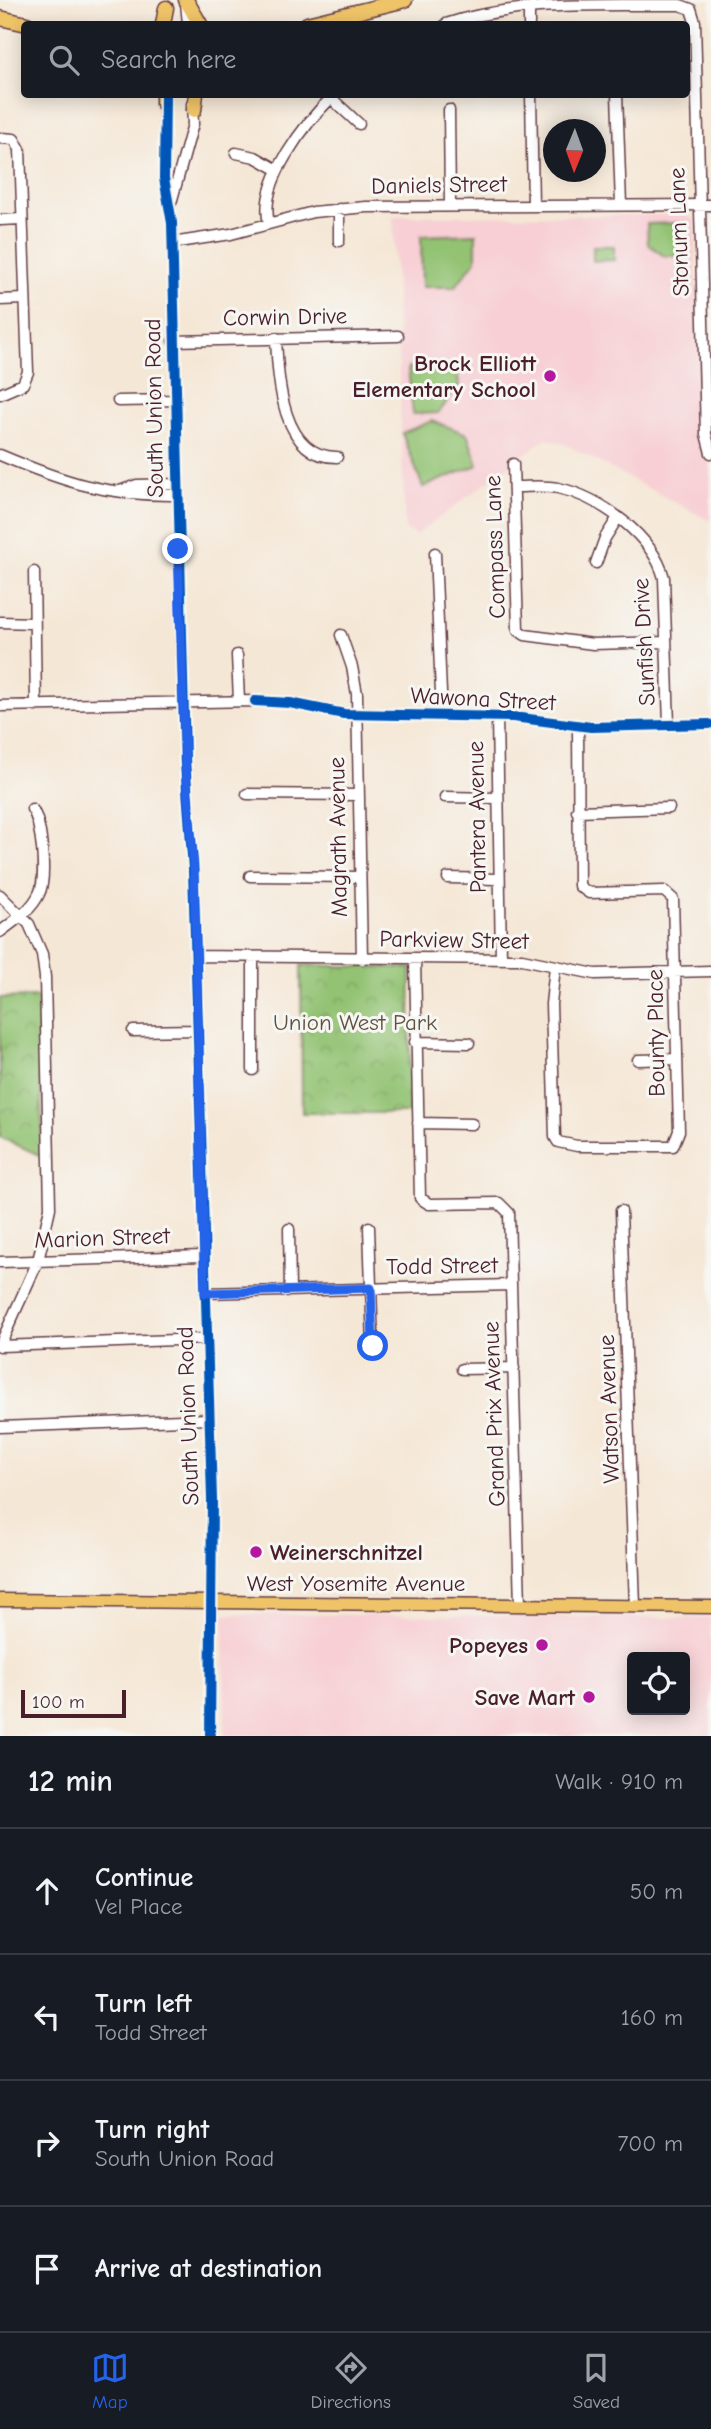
<!DOCTYPE html>
<html lang="en">
<head>
<meta charset="utf-8">
<style>
	:root { --surface:#171b24; --page:#20242c; --text:#f1f3f6; --muted:#9ea1a6; --line:#363941; --accent:#2563eb }
	body { margin:0; font-family:"Comic Neue",sans-serif; background:var(--page); color:var(--text) }
	.controls { position:absolute; right:21px; bottom:21px; display:grid; overflow:hidden; border-radius:7px; box-shadow:0 4px 18px #0003 }
	.controls button { width:63px; height:63px; display:grid; place-items:center; padding:0; border:0; border-bottom:2px solid var(--line); background:var(--surface); color:var(--text); font:35px sans-serif }
	.compass { position:absolute; left:543px; top:119px; width:63px; height:63px; border-radius:50%; background:var(--surface); box-shadow:0 4px 18px #0003; rotate:181deg }
	.scale { position:absolute; left:21px; bottom:18px; width:105px; box-sizing:border-box; padding-left:7px; border:4px solid #4a1f2b; border-top:0; font-size:19px; line-height:24px; white-space:nowrap; color:#4a1f2b; -webkit-text-stroke:5px #f6f6f2; paint-order:stroke }
	.stop { position:absolute; width:21px; height:21px; margin:-16px; border:5px solid #2563eb; border-radius:50%; background:#fff }
	.stop.end { background:#2563eb; border-color:#fff; box-shadow:0 2px 7px #0008 }
	.list { margin:0; padding:0; list-style:none }
	h2 { display:flex; justify-content:space-between; align-items:center; height:91px; margin:0; padding:0 28px; font-size:30px }
	h2 small { font-size:23px; font-weight:400; color:var(--muted) }
	.list li { display:grid; grid-template-columns:46px 1fr auto; gap:21px; align-items:center; box-sizing:border-box; height:126px; padding:0 28px; border-top:2px solid var(--line) }
	.list b { display:block; font-size:26px; white-space:nowrap }
	.list p { margin:0; font-size:23px; white-space:nowrap; color:var(--muted) }
	.list em { font-size:23px; font-style:normal; color:var(--muted) }
	.icon { flex:none; width:38px; height:38px; fill:none; stroke:currentColor; stroke-width:2; stroke-linecap:round; stroke-linejoin:round }
	.map { position:relative; flex:none; width:711px; height:1736px; overflow:hidden }
	.search { position:absolute; background:var(--surface); box-shadow:0 4px 18px #0003; left:21px; right:21px; top:21px; height:77px; display:flex; align-items:center; gap:18px; box-sizing:border-box; padding:0 24px; border-radius:7px; color:var(--muted); font-size:26px }
	.sheet { height:595px; background:var(--surface) }
	nav { display:flex; justify-content:space-around; align-items:center; box-sizing:border-box; height:98px; border-top:2px solid var(--line); background:var(--surface); font-size:19px; color:var(--muted) }
	nav a { display:grid; justify-items:center; gap:4px }
	nav .on { color:var(--accent) }
	.map>svg:first-child { display:block }
</style>
</head>
<body>
<div class="map">
<svg width="711" height="1736" viewBox="0 0 711 1736">
	<defs>
		<pattern id="park-crowns" width="20" height="18" patternUnits="userSpaceOnUse" patternTransform="scale(1.75)"><rect width="20" height="18" fill="#92c272"/><path d="M2 6a3 3 0 1 1 6 0M12 15a3 3 0 1 1 6 0" fill="none" stroke="#7fa663"/></pattern>
	</defs>
	<rect width="100%" height="100%" fill="#f6f6f2"/>
	<filter id="ink" filterUnits="userSpaceOnUse"><feTurbulence type="fractalNoise" baseFrequency=".0143" numOctaves="2"/><feDisplacementMap in="SourceGraphic" scale="14" xChannelSelector="R" yChannelSelector="G"/><feConvolveMatrix kernelMatrix="1 2 1 2 8 2 1 2 1" color-interpolation-filters="sRGB"/></filter>
	<filter id="wash" filterUnits="userSpaceOnUse"><feTurbulence type="fractalNoise" baseFrequency=".00686" numOctaves="4" result="noise"/><feDisplacementMap in="SourceGraphic" scale="28" xChannelSelector="R" yChannelSelector="G"/><feGaussianBlur stdDeviation="1.57" result="paint"/><feColorMatrix in="noise" values="0 0 0 0 0 0 0 0 0 0 0 0 0 0 0 0 0 1.4 0 .05"/><feComposite in="paint" operator="in"/></filter>
	<g filter="url(#wash)">
		<rect width="100%" height="100%" fill="#f5e7d6"/>
		<path fill="#f7cfd4" fill-rule="evenodd" d="M687,215L695,221L701,438L711,466L710,521L567,445L546,438L416,535L405,530L393,216Z
			M224,1614L711,1618V1736H225ZM632,1657H685V1710H632Z"/>
		<path fill="#92c272" stroke="#6e704e" stroke-width="2" d="M686,223V256H664L648,244L647,224Z
			M476,234V260L455,287H422L421,236Z
			M457,366L459,387L438,413L413,414L408,368Z
			M432,421L467,434L478,465L423,487L402,433Z"/>
		<path fill="url(#park-crowns)" stroke="#6e704e" stroke-width="2" d="M593,246H614V260L593,261Z
			M301,965L411,968L409,1113H302Z
			M38,997L43,1157L0,1137V998Z"/>
	</g>
	<g filter="url(#ink)">
		<g fill="none" stroke-linecap="round" stroke-linejoin="round">
			<g stroke="#643d45" stroke-width="13">
				<path id="minor" d="M186,3L188,24
					M529,8V24
					M446,24C519,0 604,6 680,5L691,9L695,22L706,434L711,453
					M531,94L533,206
					M617,94L621,205
					M331,98L359,124
					M164,99V178L172,223L185,762L193,869L212,1499L210,1736
					M449,110L450,205
					M0,138L14,139L20,149L28,372L23,384L0,394
					M236,153L255,157L278,170
					M171,203L193,124L192,104
					M0,220L22,219
					M269,223C258,182 306,122 335,94
					M339,241V209
					M172,243L231,234L313,212L366,207L711,205
					M0,300L24,299
					M276,338C278,378 281,458 337,457
					M173,341L398,336
					M118,401L174,400
					M0,455C64,482 106,496 177,495
					M513,464L518,630L525,635L593,644L665,642
					M514,487C529,487 544,485 558,488C600,497 653,536 664,578L669,725
					M120,491L137,485L176,484
					M435,553L442,716
					M596,563L605,538L617,519
					M34,572L36,706
					M0,622L34,623
					M341,635L352,667L357,694L362,959
					M237,655L239,701
					M0,706L255,701L290,703L344,714L513,717L591,727L711,724
					M497,716L501,959
					M247,794L358,795
					M445,797L497,798
					M577,811L669,808
					M250,876L360,877
					M448,878L498,879
					M0,895L29,924L42,954L45,977L50,1208L38,1261L0,1345
					M0,932C14,921 31,911 39,894C47,879 42,822 32,809
					M195,956L522,959L595,974L711,971
					M253,958V1070
					M415,960L420,1198L429,1204L499,1203L509,1213L520,1605
					M555,967L551,1004L555,1137L558,1142L577,1146H673L679,1131L673,899L664,891L589,893L579,886L578,726
					M133,1031L198,1030
					M415,1042L469,1043
					M638,1060L677,1059
					M418,1123L472,1124
					M621,1211L635,1606
					M369,1227L373,1346
					M289,1229L290,1291
					M0,1262L204,1256
					M205,1293L511,1285
					M0,1346L206,1339
					M462,1369L514,1368
					M0,1427L208,1419"/>
			</g>
			<g stroke="#643d45" stroke-width="15">
				<path id="major" d="M0,1600L711,1607"/>
			</g>
			<g stroke="#643d45" stroke-width="17">
				<path id="highway" d="M186,0L200,24
					M0,18L27,24
					M163,24L166,8
					M307,24L405,0
					M163,104V94
					M194,110L196,94"/>
			</g>
			<use href="#minor" stroke="#fff" stroke-width="10"/>
			<use href="#major" stroke="#efc469" stroke-width="12"/>
			<use href="#highway" stroke="#efc469" stroke-width="14"/>
			<g stroke="#f6f6f2" stroke-width="15">
				<path id="cycleway" d="M165,94L164,178L172,223L185,762L193,869L212,1499L210,1736
					M255,701L290,703L344,714L513,717L591,727L709,724"/>
			</g>
			<use href="#cycleway" stroke="#0057b8" stroke-width="10"/>
		</g>
	</g>
	<g fill="none" stroke-linecap="round" stroke-linejoin="round" filter="url(#ink)">
		<path stroke="#2563eb" stroke-width="9" d="M178,549L185,762L194,870L205,1293L371,1288L373,1346"/>
	</g>
	<g fill="#b5179e" stroke="#f6f6f2" stroke-width="2.5">
		<circle cx="550" cy="376" r="7"/>
		<circle cx="256" cy="1552" r="7"/>
		<circle cx="542" cy="1645" r="7"/>
		<circle cx="589" cy="1697" r="7"/>
	</g>
	<g text-anchor="middle" dominant-baseline="central" stroke-width="6" stroke-linejoin="round" paint-order="stroke">
		<g font-size="23" fill="#4a1f2b" stroke="#f6f6f2">
			<text transform="translate(439 185) rotate(-1)">Daniels Street</text>
			<text transform="translate(679 232) rotate(-92)">Stonum Lane</text>
			<text transform="translate(285 317) rotate(-1)">Corwin Drive</text>
			<text transform="translate(154 408) rotate(-91)">South Union Road</text>
			<text transform="translate(495 547) rotate(-92)">Compass Lane</text>
			<text transform="translate(644 642) rotate(-93)">Sunfish Drive</text>
			<text transform="translate(483 699) rotate(3)">Wawona Street</text>
			<text transform="translate(477 817) rotate(-91)">Pantera Avenue</text>
			<text transform="translate(338 837) rotate(-91)">Magrath Avenue</text>
			<text transform="translate(454 940) rotate(1)">Parkview Street</text>
			<text transform="translate(656 1033) rotate(-91)">Bounty Place</text>
			<text transform="translate(102 1238) rotate(-2)">Marion Street</text>
			<text transform="translate(442 1266) rotate(-1)">Todd Street</text>
			<text transform="translate(609 1409) rotate(-92)">Watson Avenue</text>
			<text transform="translate(494 1414) rotate(-92)">Grand Prix Avenue</text>
			<text transform="translate(188 1416) rotate(-92)">South Union Road</text>
			<text x="356" y="1583">West Yosemite Avenue</text>
		</g>
		<g font-size="23" font-weight="bold" fill="#4a1f2b" stroke="#f6f6f2" text-anchor="end">
			<text x="536" y="363">Brock Elliott<tspan x="536" dy="26">Elementary School</tspan></text>
			<text x="270" y="1552" text-anchor="start">Weinerschnitzel</text>
			<text x="528" y="1645">Popeyes</text>
			<text x="575" y="1697">Save Mart</text>
		</g>
		<g font-size="23" fill="#605040" stroke="#f6f6f2">
			<text x="355" y="1022">Union West Park</text>
		</g>
	</g>
</svg>
<div class="controls">
<button><svg class="icon" aria-label="locate" viewBox="0 0 24 24"><circle cx="12" cy="12" r="6"/><path d="M12 2v4M12 18v4M2 12h4M18 12h4"/></svg></button>
</div>
<svg class="compass" viewBox="-18 -18 36 36"><path d="M0-13l5 13h-10z" fill="#e53935"/><path d="M0 13l5-13h-10z" fill="#9ea1a6"/></svg>
<div class="scale">100 m</div>
<div class="stop" style="left:373px;top:1346px"></div>
<div class="stop end" style="left:178px;top:549px"></div>
<div class="search"><svg class="icon" aria-label="search" viewBox="0 0 24 24"><circle cx="10" cy="10" r="6"/><path d="M15 15l6 6"/></svg>Search here</div>
</div>
<section class="sheet">
<h2>12 min<small>Walk · 910 m</small></h2>
<ul class="list">
<li><svg class="icon" aria-label="ahead" viewBox="0 0 24 24"><path d="M12 20V5M6 11l6-6 6 6"/></svg><div><b>Continue</b><p>Vel Place</p></div><em>50 m</em></li>
<li><svg class="icon" aria-label="left" viewBox="0 0 24 24"><path d="M17 20v-9H6M10 6l-5 5 5 5"/></svg><div><b>Turn left</b><p>Todd Street</p></div><em>160 m</em></li>
<li><svg class="icon" aria-label="right" viewBox="0 0 24 24"><path d="M7 20v-9h11M14 6l5 5-5 5"/></svg><div><b>Turn right</b><p>South Union Road</p></div><em>700 m</em></li>
<li><svg class="icon" aria-label="arrive" viewBox="0 0 24 24"><path d="M6 21V4h12l-3 4 3 4H6"/></svg><div><b>Arrive at destination</b></div></li>
</ul>
</section>
<nav>
<a class="on"><svg class="icon" aria-label="map" viewBox="0 0 24 24"><path d="M3 6l6-2 6 2 6-2v14l-6 2-6-2-6 2zM9 4v14M15 6v14"/></svg>Map</a>
<a><svg class="icon" aria-label="directions" viewBox="0 0 24 24"><path d="M12 3l9 9-9 9-9-9zM9 14v-3h6M13 9l2 2-2 2"/></svg>Directions</a>
<a><svg class="icon" aria-label="saved" viewBox="0 0 24 24"><path d="M7 4h10v16l-5-4-5 4z"/></svg>Saved</a>
</nav>
</body>
</html>
